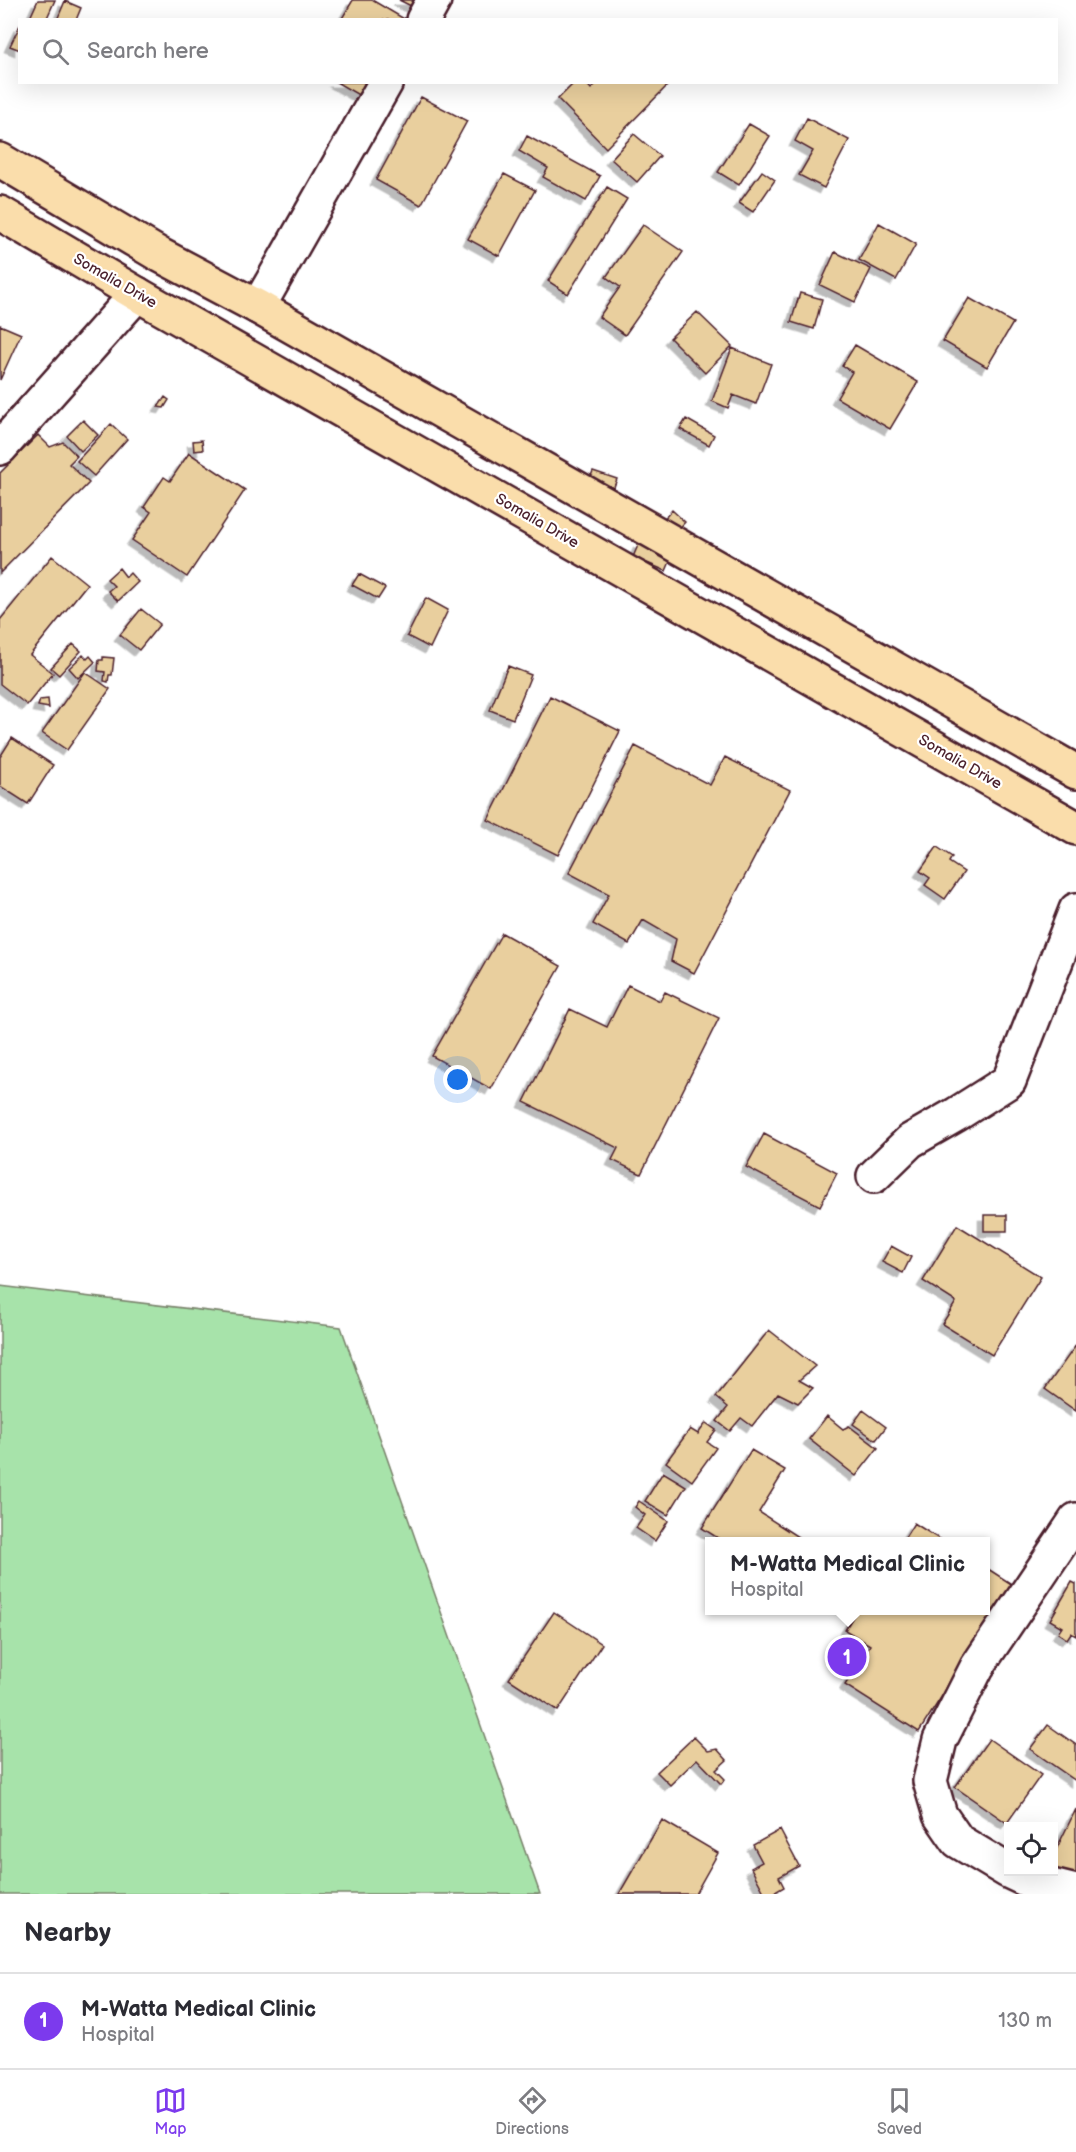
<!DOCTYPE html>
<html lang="en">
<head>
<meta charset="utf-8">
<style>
	:root { --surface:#fff; --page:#f2f2f3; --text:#2b2b33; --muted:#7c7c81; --line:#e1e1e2; --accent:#7c3aed }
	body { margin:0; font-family:"Balsamiq Sans",sans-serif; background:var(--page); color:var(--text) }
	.controls { position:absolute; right:18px; bottom:18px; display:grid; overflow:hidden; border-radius:0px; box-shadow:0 6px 24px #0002 }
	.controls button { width:54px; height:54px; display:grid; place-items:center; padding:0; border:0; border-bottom:2px solid var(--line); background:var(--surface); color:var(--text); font:30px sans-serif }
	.you { position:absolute; left:458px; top:1080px; width:21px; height:21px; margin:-15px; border:4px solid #fff; border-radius:50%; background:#1a73e8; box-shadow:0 0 0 9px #1a73e833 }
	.badge { display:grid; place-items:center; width:39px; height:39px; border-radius:50%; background:var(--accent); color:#fff; font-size:20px; font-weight:700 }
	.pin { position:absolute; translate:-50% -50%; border:3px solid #fff; box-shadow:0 2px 6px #0006 }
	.popup { position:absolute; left:705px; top:1537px; width:285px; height:78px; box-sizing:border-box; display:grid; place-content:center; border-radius:0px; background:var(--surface); filter:drop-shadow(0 2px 4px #0005); font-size:20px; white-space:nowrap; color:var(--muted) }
	.popup b { font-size:22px; color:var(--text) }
	.popup::after { content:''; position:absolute; left:50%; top:100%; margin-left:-12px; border:12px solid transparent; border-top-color:var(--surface) }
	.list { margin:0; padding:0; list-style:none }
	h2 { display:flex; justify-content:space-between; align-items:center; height:78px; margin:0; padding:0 24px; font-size:26px }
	h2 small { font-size:20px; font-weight:400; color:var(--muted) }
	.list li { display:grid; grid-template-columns:39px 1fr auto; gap:18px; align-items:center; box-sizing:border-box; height:96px; padding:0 24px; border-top:2px solid var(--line) }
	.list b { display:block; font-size:22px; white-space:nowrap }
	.list p { margin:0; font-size:20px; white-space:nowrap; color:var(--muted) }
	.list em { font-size:20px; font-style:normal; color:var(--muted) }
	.icon { flex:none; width:33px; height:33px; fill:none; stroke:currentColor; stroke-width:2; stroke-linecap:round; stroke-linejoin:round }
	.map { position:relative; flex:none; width:1076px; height:1894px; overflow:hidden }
	.search { position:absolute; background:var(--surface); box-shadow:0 6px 24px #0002; left:18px; right:18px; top:18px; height:66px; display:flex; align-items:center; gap:15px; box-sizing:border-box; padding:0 21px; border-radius:0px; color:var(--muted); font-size:22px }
	.sheet { height:174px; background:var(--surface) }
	nav { display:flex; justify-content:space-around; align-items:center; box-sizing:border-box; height:84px; border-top:2px solid var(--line); background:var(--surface); font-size:16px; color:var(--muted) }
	nav a { display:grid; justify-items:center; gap:3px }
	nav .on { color:var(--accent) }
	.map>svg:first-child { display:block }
</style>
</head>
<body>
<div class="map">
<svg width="1076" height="1894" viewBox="0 0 1076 1894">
	<defs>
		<filter id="shadow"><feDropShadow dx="-5.5" dy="5.5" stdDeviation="0" flood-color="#0004"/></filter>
	</defs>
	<rect width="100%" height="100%" fill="#fff"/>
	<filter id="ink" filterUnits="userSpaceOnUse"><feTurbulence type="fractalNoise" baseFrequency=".0167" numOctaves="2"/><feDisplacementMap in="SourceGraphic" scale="12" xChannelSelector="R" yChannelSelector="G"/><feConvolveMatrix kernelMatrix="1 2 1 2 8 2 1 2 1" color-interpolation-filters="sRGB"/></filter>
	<g filter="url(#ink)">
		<path fill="#a7e3aa" stroke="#78816a" stroke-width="1.5" d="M0,1286L341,1327L540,1894H0Z"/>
		<path fill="#e9cf9e" stroke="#4a1f2b" stroke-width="1.5" filter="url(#shadow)" d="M38,0H55L46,20H29Z
			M353,0H372L406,20H341Z
			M399,0H414L411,6Z
			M65,1L81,8L76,20H57Z
			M20,25V50L10,46Z
			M336,82H370L362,97Z
			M575,82H585L591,89L598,82H663L667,86L606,148L558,99Z
			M421,97L467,121L421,205L376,180Z
			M807,118L849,140L824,188L799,175L813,151L795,141Z
			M749,124L770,136L739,185L718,172Z
			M634,134L660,156L637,182L611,159Z
			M527,136L600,176L586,201L543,177L548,168L519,151Z
			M762,171L775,180L753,212L739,203Z
			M504,174L535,190L499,256L468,239Z
			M607,187L627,199L568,294L548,281Z
			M879,223L916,244L896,280L859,260Z
			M643,225L683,252L625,335L599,317L620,287L606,277Z
			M835,252L871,269L855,302L820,285Z
			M800,293L822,299L814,329L791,322Z
			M969,298L1013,323L987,367L943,341Z
			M697,312L732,346L705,373L670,338Z
			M0,325L21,334L0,380Z
			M855,345L918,382L890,429L837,398L852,372L842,366Z
			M732,348L771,364L756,404L733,395L728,408L712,401Z
			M165,397L169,400L164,408L158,407Z
			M686,419L714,435L709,445L680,429Z
			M83,420L98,435L81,451L67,436Z
			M111,424L127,439L94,476L77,461Z
			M38,435L50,447L63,442L77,456L69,464L89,483L0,573V473Z
			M202,440L203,450L194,451L193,441Z
			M189,453L245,490L187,577L132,540L151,512L144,507L164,477L170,481Z
			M593,471L617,479L609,500L585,491Z
			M672,510L685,522L676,532L663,520Z
			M639,543L672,557L666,571L633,557Z
			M52,556L87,584L30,655L53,673L27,705L0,684V620Z
			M119,568L126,577L130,573L138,582L118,601L108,591L114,586L107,579Z
			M359,574L385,588L378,599L352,585Z
			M426,598L448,610L430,648L407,636Z
			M141,609L160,624L139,650L120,635Z
			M73,644L81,651L59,675L51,668Z
			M83,655L87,659L90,656L95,662L78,678L69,668Z
			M103,657L114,658L112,675H109L108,682L104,681L105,672L98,671L99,660H103Z
			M508,666L531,675L513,719L490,710Z
			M85,672L110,689L67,750L42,733Z
			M550,696L620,731L558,855L488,820Z
			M48,699L49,708L38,706L40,700Z
			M12,738L53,765L28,804L0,786V757Z
			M635,746L710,785L725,757L790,790L694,973L671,961L676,939L643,920L629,944L593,924L609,894L569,873Z
			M937,847L952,857L949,862L964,872L945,899L925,885L930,878L920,871Z
			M502,933L561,966L491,1089L432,1056Z
			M628,985L660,1001L665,992L719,1018L641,1174L612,1160L618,1148L524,1102L570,1009L607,1027Z
			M764,1134L837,1173L820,1206L746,1167Z
			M984,1215H1007V1231H984Z
			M957,1225L1041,1277L992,1355L942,1324L956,1302L923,1281Z
			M891,1246L911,1257L903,1273L882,1262Z
			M769,1330L815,1366L799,1380L813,1388L798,1403L778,1393L752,1426L741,1418L730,1431L717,1421L728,1407L716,1397Z
			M1076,1345V1411L1045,1389Z
			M863,1410L886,1427L876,1440L853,1424Z
			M827,1416L843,1429L849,1426L878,1448L856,1476L809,1439Z
			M706,1423L716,1430L707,1442L716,1448L692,1481L666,1462L690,1429L698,1434Z
			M751,1450L785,1470L759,1512L798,1537L795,1542H724L702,1528Z
			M663,1472L686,1486L668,1515L645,1501Z
			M639,1501L668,1521L655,1541L636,1528L645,1515L635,1507Z
			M914,1523L944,1542H902Z
			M985,1567L1013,1585L919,1732L845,1685L870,1645L845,1630L857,1610H985Z
			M1072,1582L1076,1584V1636L1071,1633L1067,1639L1058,1633L1062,1627L1050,1620Z
			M554,1612L602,1644L558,1711L509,1679Z
			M1048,1725L1076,1745V1781L1030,1749Z
			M694,1737L708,1751L717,1749L727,1760L716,1770L725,1779L721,1784L697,1759L670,1785L657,1772Z
			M989,1739L1041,1775L1007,1823L955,1787Z
			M1076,1809V1877L1054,1870V1854Z
			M662,1820L718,1853L695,1894H619Z
			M780,1830L799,1866L779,1877L784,1887L772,1894H765L751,1868L762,1862L753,1845Z"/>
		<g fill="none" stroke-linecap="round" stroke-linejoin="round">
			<g stroke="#4a1f2b" stroke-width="38">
				<path id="street" d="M423,20L434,0
					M258,307L386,82
					M0,448L137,294
					M874,1176L910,1141L957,1114L1009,1081L1076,910
					M1008,1871L958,1841L940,1815L930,1781L940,1740L977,1667L1076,1520
					M1010,1872L1027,1880L1076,1892"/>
			</g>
			<g stroke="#4a1f2b" stroke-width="38">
				<path id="primary" d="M0,160L160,255L258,307L1076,772
					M0,213L137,294L1076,828"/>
			</g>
			<use href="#street" stroke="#fff" stroke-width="33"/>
			<use href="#primary" stroke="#faddab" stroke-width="33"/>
		</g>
	</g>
	<g text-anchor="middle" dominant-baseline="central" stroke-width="4.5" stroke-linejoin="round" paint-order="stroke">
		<g font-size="15" fill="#4a1f2b" stroke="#fff">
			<text transform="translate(115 281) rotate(30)">Somalia Drive</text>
			<text transform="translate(537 521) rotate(30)">Somalia Drive</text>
			<text transform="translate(960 762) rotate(30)">Somalia Drive</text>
		</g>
	</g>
</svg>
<div class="controls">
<button><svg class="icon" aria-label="locate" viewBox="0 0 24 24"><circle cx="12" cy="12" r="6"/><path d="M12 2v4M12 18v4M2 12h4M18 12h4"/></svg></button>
</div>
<div class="you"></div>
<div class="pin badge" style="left:847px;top:1657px">1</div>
<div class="popup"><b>M-Watta Medical Clinic</b>Hospital</div>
<div class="search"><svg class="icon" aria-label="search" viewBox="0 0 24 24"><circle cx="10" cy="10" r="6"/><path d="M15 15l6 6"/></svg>Search here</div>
</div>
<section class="sheet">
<h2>Nearby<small></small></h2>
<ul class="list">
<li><span class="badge">1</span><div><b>M-Watta Medical Clinic</b><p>Hospital</p></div><em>130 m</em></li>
</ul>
</section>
<nav>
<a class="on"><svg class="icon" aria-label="map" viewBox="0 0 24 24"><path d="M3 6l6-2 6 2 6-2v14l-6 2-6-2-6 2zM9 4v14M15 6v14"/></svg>Map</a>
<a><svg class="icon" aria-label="directions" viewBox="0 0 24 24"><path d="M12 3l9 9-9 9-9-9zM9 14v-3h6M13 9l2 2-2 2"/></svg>Directions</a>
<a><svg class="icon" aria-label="saved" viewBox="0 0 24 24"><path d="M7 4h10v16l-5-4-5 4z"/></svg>Saved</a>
</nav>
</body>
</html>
